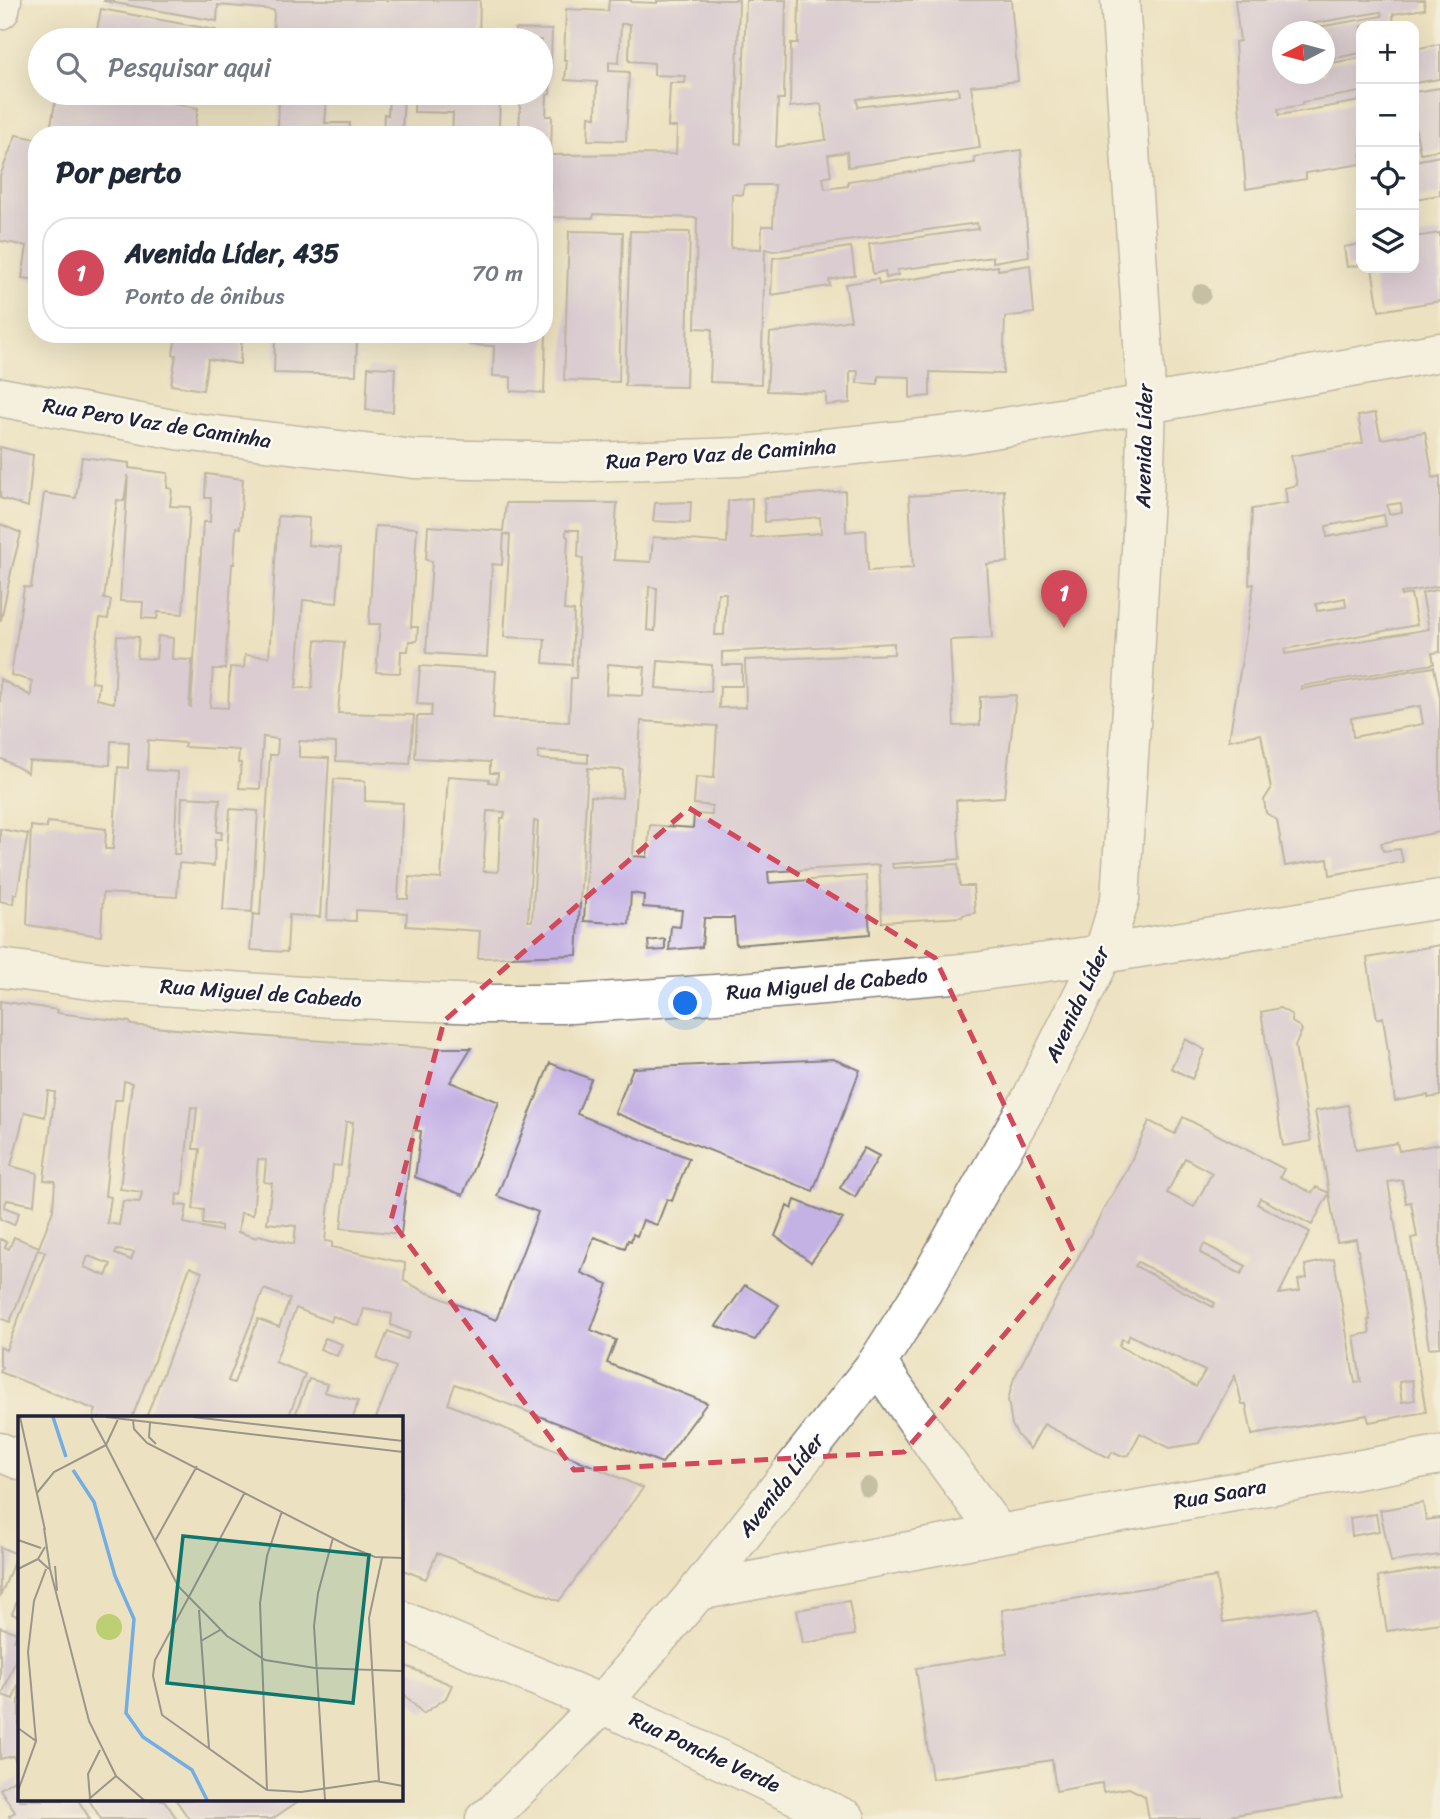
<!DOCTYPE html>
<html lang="pt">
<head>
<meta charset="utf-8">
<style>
	:root { --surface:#fff; --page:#f2f2f3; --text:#1f2937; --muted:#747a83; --line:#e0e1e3; --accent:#d1495b }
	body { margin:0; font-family:Sriracha,sans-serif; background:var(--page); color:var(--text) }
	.controls { position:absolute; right:21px; top:21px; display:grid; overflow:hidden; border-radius:14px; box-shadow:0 7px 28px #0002 }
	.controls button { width:63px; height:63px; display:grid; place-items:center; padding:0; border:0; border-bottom:2px solid var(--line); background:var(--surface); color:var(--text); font:35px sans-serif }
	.compass { position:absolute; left:1272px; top:21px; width:63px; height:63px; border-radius:50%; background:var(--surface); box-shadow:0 7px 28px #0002; rotate:264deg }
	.you { position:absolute; left:686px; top:1004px; width:24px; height:24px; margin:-18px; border:5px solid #fff; border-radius:50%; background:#1a73e8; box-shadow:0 0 0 10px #1a73e833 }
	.badge { display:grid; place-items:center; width:46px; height:46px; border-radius:50%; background:var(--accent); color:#fff; font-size:23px; font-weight:700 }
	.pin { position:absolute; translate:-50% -58px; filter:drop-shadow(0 2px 4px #0008) }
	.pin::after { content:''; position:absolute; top:37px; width:24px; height:21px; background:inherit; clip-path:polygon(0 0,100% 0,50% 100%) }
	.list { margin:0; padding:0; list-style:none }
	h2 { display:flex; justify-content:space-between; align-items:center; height:91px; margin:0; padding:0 28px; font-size:30px }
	h2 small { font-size:23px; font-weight:400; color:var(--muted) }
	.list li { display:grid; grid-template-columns:46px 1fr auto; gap:21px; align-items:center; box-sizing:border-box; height:112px; margin:0 14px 14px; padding:0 14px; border:2px solid var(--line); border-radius:28px }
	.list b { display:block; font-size:26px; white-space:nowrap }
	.list p { margin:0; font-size:23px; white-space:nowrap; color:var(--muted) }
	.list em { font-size:23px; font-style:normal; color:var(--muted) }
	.icon { flex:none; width:38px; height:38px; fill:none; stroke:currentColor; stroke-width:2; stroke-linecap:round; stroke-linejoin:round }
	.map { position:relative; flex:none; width:1440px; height:1819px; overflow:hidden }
	.search { position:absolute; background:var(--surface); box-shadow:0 7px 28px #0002; left:28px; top:28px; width:525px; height:77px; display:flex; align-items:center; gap:18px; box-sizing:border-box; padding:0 24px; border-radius:38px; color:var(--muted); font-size:26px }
	.panel { position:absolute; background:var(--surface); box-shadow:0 7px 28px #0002; left:28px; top:126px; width:525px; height:217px; border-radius:28px }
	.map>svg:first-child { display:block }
</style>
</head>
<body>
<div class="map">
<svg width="1440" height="1819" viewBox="0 0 1440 1819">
	<rect width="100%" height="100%" fill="#fdfcf7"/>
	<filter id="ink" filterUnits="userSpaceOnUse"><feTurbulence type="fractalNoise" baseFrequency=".0143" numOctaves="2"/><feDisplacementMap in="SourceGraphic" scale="14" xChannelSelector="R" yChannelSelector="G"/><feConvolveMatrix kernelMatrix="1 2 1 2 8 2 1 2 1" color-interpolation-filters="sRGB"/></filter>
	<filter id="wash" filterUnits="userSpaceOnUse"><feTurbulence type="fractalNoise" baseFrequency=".00686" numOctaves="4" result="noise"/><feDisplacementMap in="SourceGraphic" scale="28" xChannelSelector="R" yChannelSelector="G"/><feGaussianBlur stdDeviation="1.57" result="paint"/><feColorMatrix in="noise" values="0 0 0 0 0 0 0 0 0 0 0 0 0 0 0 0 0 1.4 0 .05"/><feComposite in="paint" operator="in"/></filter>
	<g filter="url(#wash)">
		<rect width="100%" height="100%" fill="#ece2c1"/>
		<g id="blocks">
			<path fill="#c5b2e4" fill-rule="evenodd" d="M105,0H480L479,40H273L274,10L218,5L217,21L104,1Z
				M609,0H631V2L657,3V1L676,0H739L735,143L741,144L746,0H786L784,99H778L776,147L826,140L821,104L790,107L791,43H798L799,0H1011L1018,81L971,86L980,148L848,167L847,152L828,155L831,176L823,178L825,189L848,186V181L975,163L974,157L1021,150L1029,256L993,262V257L897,270L898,275L886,278L885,271L873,274L869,244L978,229L977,223L773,251L765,249L761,384L710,382L712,329L695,328L697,218L594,214L593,218L550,217V184L544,185V135H519L520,104H513V93H541V40H515V29L552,30L550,94L547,95L546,116H552L551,155L676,154L677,127H668L670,83H685L686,76L654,75V63L629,61L630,24H621L619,63L609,62V71L629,72L626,141L588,140L589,116L596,117L597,82L565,80L567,60H564L566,9L608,11ZM958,88L959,95L858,107L857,99ZM744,185H775L773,226H762L761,249L731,248L732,194L743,195Z
				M1235,0H1424L1425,9L1393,14L1394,26H1361V53L1325,60V32H1302L1301,30L1382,16L1381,12L1279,29L1280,34L1282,33V74H1325V64L1361,58V92L1302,102V105L1278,109L1279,115L1361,101V164L1306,173V179L1246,189L1237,79L1235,42L1240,41Z
				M101,9L216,30V40H95Z
				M1440,44V79L1414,83V49Z
				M1440,88V150L1420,153L1415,125H1414V92Z
				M57,93H121L198,108L194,135H49Z
				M279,93H327L325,123H350L349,135H325V130L278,128Z
				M389,93H404L402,135H383L384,114L388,115Z
				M415,93H500L499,129H505V135H452L453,113L414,112Z
				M16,135L37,139V280L22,278L27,246L0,241V176Z
				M1440,156V195L1414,199V161Z
				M569,231L623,232L619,382L564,380Z
				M630,231L690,232L686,387L625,386Z
				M1440,233V301L1379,311L1372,268H1414V237Z
				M1361,244V265L1347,267L1344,247Z
				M851,247L855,275L829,280L830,286L771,295L773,258Z
				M1030,265L1034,313L1005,317L1003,374L930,372V396L910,398V377L878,376V384L857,383L858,371H850V403L826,405V393L767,391L770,333L851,320L845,284L878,279L879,284L998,266V270Z
				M176,334H242L240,364L208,359L203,390L171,385L176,355H173Z
				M275,334H353V337H357L356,375L274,373Z
				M469,334H546L544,393L511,391V377L493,376L494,346L469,345Z
				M368,367L395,368L393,412L366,410Z
				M1375,413L1381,439L1425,432L1433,478L1440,476V586L1401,593V596L1411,594L1417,625L1285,649V654L1429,629L1422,593L1440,589V652L1432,653L1434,664L1301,686V689L1434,667L1440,698V832L1381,843L1383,851L1400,849L1403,862L1330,875L1328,859L1285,866L1277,820L1266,813L1264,800L1271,789L1261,734L1229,740L1254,584L1249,585L1252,509L1287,503L1285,488L1297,485L1291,456L1363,443L1358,416ZM1401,503L1402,512L1389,514L1387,505ZM1384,515L1386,526L1327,537L1326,526ZM1345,598L1346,607L1317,611L1316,604ZM1420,706L1423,724L1353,737L1351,718Z
				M0,447L33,455L28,507L0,498Z
				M82,457L129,463V468L168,473L167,488L172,489L170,506L190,507L183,614L158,612L157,619L142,618L143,602L120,601L128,475L124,501L117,500L104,599L111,600L108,619L100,618L91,682L99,683L97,699L114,703L117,636L139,637L137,658L156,659L158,636L173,638L172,659L192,660L189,706L191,707L203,522H210L211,498H205L206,474L243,479L240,528L236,527L234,564H232L225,669H213L210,707L228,708L230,667L244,668L245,655L269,657L278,516L309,518L308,545L341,548L337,603L303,600L296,688H312L316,640L344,642L338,713L414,715L410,764L336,761V743L299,741V757L329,758L320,917L289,915L287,952L250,950L253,914L260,915L270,755H277L278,739L263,737L260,789L239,788L241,763H238L239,750L184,747L185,743L148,740L147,770L178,772L174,854H180L182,797L220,799L217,832H222L221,839H215L214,866L179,863L177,897L103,893L101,936L27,925L31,826L47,828V822L106,829L105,849H113L118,767L128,768L129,742L111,741L110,765L29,761L28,773L0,758V679L31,696L32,681L11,675L24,587L31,588L44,493L76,498Z
				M1004,490L1008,562L987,564L992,638L950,640L954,726L980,725V697L1016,695L1004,797L956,800L960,859L892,864L893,868L958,864L960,886H973L975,913L963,915L962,917L882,922L879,865L768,872L769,883L866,876L870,934L736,945L734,918H704L702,947L669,950L671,926L680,927L682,910L643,907L644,895L631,893L629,924L584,921L591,796L622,798L623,770L588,768L577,955L478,958L480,931L406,926L407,913L356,910V921L327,920L334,779L365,781V801L403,803L398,899H408L409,877L441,879L448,776L489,779V782L497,783L498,773H490V762L415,758L417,716H431L432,705L417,704L420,666L496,671L493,719L569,722L571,678H576L583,558L578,557L579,530H566V536L568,537L564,610L574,611L572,665L543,663L545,639L504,637L510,535L504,534L502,565L492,564L487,657L426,653L432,561L426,560L428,526L503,531L506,503H617L614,560L651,562L653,537L727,543L728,501L752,498L751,538L821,533L820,517L765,522L764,498L845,491L846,532L866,530L868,571L913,568L909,496ZM649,587L657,588L655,631L647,630ZM718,593H726L724,635H715ZM894,643V654L745,660L746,707L719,708L720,686H742V665H722V652ZM658,661L712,665L711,692L656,688ZM608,664L645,667L643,696L606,694ZM641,721L717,726L714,778L696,777L694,804L712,806V815L694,814L693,828L650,825L647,857L633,856ZM538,751L588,754V763L538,759ZM487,811L505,812L504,818H501L498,872L483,871ZM534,821L538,822L532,921H528Z
				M691,502L690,523L653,521L655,503Z
				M0,524L21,533L11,572L1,620H0Z
				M375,526L417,528L411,627H418L417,641H409L408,651H401L400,673L376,672L380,624H369Z
				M230,809L258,811L252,912L223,910Z
				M0,829L28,834L17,894H14L13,904L0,901Z
				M665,939V950L649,951L648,941Z
				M1440,945V1096L1428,1098V1095L1395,1101L1383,1017L1377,1019L1367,958Z
				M0,1001L58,1010L57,1013L130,1022L131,1025L279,1038L429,1048H471L450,1082L499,1102L463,1195L415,1177L421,1131L413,1130L401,1234L341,1228L353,1122H346L341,1166L333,1165L325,1241L332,1242V1247L405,1263L404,1281L426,1292L496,1320L538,1212L497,1196L550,1063L591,1079L577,1114L689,1158L672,1201L667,1199L657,1225L643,1220L637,1236L633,1234L631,1241L628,1240L625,1248L594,1237L581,1273L608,1284L591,1330L616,1340L607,1363L707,1403L662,1463L455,1384L448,1404L643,1488L559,1601L437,1553L426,1579L401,1569V1418H376L396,1367L377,1359L388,1331L407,1339L410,1333L391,1325L392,1314L364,1309L359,1326L333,1316L331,1322L296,1308L275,1362L305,1374L288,1418H146L202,1272L190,1267L132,1418H93L96,1410L0,1372L2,1367L0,1366V1347L6,1350L45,1252L38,1249L10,1322L0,1318V1239L7,1242L5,1247L9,1249L14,1237L39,1247L53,1210L55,1181L44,1180L55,1092L48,1091L45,1117L25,1112L11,1166L37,1173L34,1205L7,1200L4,1207L19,1213L14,1225L0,1219ZM124,1081L132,1083L120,1189L142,1192L140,1202L123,1201L119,1225L107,1223L111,1197L105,1196L115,1100H122ZM191,1107L197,1108L193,1149H200L193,1209L204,1210L203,1224L221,1226V1231L184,1223L187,1206L176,1205L177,1194L182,1195ZM258,1159L266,1160L264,1182L272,1183L267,1223L296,1226L294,1244L258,1235L257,1238L238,1232L241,1213L253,1215ZM117,1250L134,1252L131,1260L115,1254ZM88,1256L111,1264L106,1276L84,1267ZM264,1289L290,1299L279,1327L258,1319L234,1383L228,1381Z
				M1280,1008L1292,1015V1022L1300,1027L1302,1030L1295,1046L1311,1141L1283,1146L1261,1012Z
				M1185,1039L1205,1050L1192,1079L1171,1068Z
				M833,1059L860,1070L813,1191L615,1113L633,1068Z
				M1348,1105L1356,1150L1397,1143L1399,1151L1440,1144V1347L1429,1348L1411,1238L1417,1237L1411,1202L1406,1203L1402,1180L1388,1182L1426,1412L1369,1422L1367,1415L1252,1435L1246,1404H1242L1235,1375L1199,1443L1170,1448L1140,1433L1129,1455L1120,1456L1112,1452L1109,1458L1044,1424L1030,1449L1018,1436L1012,1425L1008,1400L1014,1378L1107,1203L1126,1172L1149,1121L1175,1134L1183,1117L1284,1169L1280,1177L1312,1193L1316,1187L1329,1193L1315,1111ZM1185,1158L1212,1173L1194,1207L1167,1193ZM1329,1193L1337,1242L1356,1239L1370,1320H1368L1370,1333L1354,1336L1361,1382L1355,1383L1334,1259L1305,1265L1307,1278L1298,1280L1300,1291L1279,1294L1310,1232L1257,1204L1260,1198L1312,1225ZM1204,1244L1246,1266L1241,1274L1200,1253ZM1138,1262L1215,1303L1213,1307L1135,1266ZM1130,1335L1171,1356L1172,1355L1205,1371L1196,1387L1119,1346L1122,1339L1127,1341ZM1412,1380L1415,1400L1402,1402L1399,1382Z
				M864,1148L879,1156L855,1197L840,1188Z
				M795,1200L843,1219L811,1262L775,1236L787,1206L792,1209Z
				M745,1285L779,1305L755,1340L716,1326Z
				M325,1338L342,1344L337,1356L320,1349Z
				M309,1379L327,1384L324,1392L358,1401L353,1418H294Z
				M1423,1503L1426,1520L1440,1518V1555L1391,1562L1380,1510Z
				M1376,1514L1379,1531L1352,1536L1350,1518Z
				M0,1547L17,1554L0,1597Z
				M1440,1567V1623L1387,1631L1378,1577Z
				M1216,1577L1223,1622L1316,1608L1342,1798L1210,1819H1149L1145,1796L1129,1788L1103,1792L1102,1783L1056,1791L1052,1760L932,1779L916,1668L1007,1654L1002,1610Z
				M19,1596V1617L12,1614Z
				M849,1601L855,1635L803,1643L797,1610Z
				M0,1627L17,1633L14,1640L19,1642V1651L2,1695L13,1699L19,1683V1760L16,1761L13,1756L0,1759Z
				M401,1664L452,1685L446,1698L423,1714L404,1694L401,1696Z
				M19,1777V1800H78L90,1819H11L9,1816L15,1812L0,1789Z
				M89,1800H164L177,1819H101Z
				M176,1800H300L272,1819H189Z"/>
		</g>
	</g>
	<g filter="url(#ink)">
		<use href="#blocks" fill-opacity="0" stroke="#87827e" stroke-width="2"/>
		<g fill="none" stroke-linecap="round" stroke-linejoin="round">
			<g stroke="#87827e" stroke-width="41">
				<path id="street" d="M0,10L2,0
					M0,397L183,431L414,459L590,462L738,457L962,434L1147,404L1440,352
					M0,968L105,982L331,998L481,1004H571L730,993L975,972L1103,954L1440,899
					M877,1363L935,1447L999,1534
					M0,1452L19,1460
					M698,1591L999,1534L1440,1455
					M401,1620L602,1704L846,1819
					M485,1819L493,1814L602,1704L698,1591L877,1363L923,1291L1031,1099L1103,954L1120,899L1133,692L1144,496L1147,404L1120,0"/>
			</g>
			<use href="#street" stroke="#fff" stroke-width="38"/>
		</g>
		<g fill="#969581">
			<circle cx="1201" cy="294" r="10"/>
			<circle cx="868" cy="1487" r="10"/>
		</g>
	</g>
	<path d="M0 0H1440V1819H0ZM689,808L935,958L1074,1253L904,1452L574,1470L391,1220L444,1021Z" fill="#ece2c1" fill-opacity=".55" fill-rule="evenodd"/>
	<path fill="none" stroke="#d1495b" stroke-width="5" stroke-dasharray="14 9" stroke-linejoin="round" d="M689,808L935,958L1074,1253L904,1452L574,1470L391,1220L444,1021Z"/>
	<g text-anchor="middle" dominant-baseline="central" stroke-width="5" stroke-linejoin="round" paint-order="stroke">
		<g font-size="21" fill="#22223b" stroke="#fdfcf7">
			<text transform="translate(157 423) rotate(9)">Rua Pero Vaz de Caminha</text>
			<text transform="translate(1144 446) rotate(-89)">Avenida Líder</text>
			<text transform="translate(721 454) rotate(-4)">Rua Pero Vaz de Caminha</text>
			<text transform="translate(827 984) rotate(-5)">Rua Miguel de Cabedo</text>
			<text transform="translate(261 993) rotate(4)">Rua Miguel de Cabedo</text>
			<text transform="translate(1077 1004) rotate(-65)">Avenida Líder</text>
			<text transform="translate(781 1485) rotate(-52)">Avenida Líder</text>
			<text transform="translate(1220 1494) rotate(-10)">Rua Saara</text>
			<text transform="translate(705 1752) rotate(25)">Rua Ponche Verde</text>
		</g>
	</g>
	<g transform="translate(18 1416)">
		<rect width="385" height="385" fill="#ece2c1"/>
		<path d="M78 211a13 13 0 1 1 26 0a13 13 0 1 1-26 0Z" fill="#bccf72"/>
		<path fill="none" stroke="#73ade3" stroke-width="3.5" d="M35,1L48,41M55,54L76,86L97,160L116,203L108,297L125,321L174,354L189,384"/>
		<path fill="none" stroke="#9b958b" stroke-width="2" d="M2,1L27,114M73,1L88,29M88,1L385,36M175,1L385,25M115,5L116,13L129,27L330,130L357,141L385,142M132,7L131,21L138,28M88,29L160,170L209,220L247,244L297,252L385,255M88,29L101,1M227,76L137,244L135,260L144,299L249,374L283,376L358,365L385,370M19,77L36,56L88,29M26,112L32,153L71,305L98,360L126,384M0,124L23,132M137,125L179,50M27,131L20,143L31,153M37,150L39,175M0,153L20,143M181,194L191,332M183,225L202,214M0,312L18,325M361,365L351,202L364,142M249,374L242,187L249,140L264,95M0,375L18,325L10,236L16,185L28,153M72,382L70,358L82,334M71,383L98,360M307,384L296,210L300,177L315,122"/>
		<path fill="#0f766e" fill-opacity="0.15" stroke="#0f766e" stroke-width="3.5" d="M165,120L351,139L335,287L149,267Z"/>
		<rect width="385" height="385" fill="none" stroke="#22223b" stroke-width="3.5"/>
	</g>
</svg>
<div class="controls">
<button>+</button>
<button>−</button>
<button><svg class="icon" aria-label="locate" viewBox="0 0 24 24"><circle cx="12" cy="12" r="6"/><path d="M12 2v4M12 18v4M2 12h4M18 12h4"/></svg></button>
<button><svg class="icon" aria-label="layers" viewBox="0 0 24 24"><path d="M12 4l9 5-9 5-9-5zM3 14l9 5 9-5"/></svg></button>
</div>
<svg class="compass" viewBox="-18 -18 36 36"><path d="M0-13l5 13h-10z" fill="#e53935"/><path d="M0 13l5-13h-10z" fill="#747a83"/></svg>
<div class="you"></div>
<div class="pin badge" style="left:1064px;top:628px">1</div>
<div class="search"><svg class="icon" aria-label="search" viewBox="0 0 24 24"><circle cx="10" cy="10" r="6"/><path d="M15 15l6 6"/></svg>Pesquisar aqui</div>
<section class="panel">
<h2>Por perto<small></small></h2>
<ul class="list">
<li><span class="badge">1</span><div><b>Avenida Líder, 435</b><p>Ponto de ônibus</p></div><em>70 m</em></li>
</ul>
</section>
</div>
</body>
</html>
